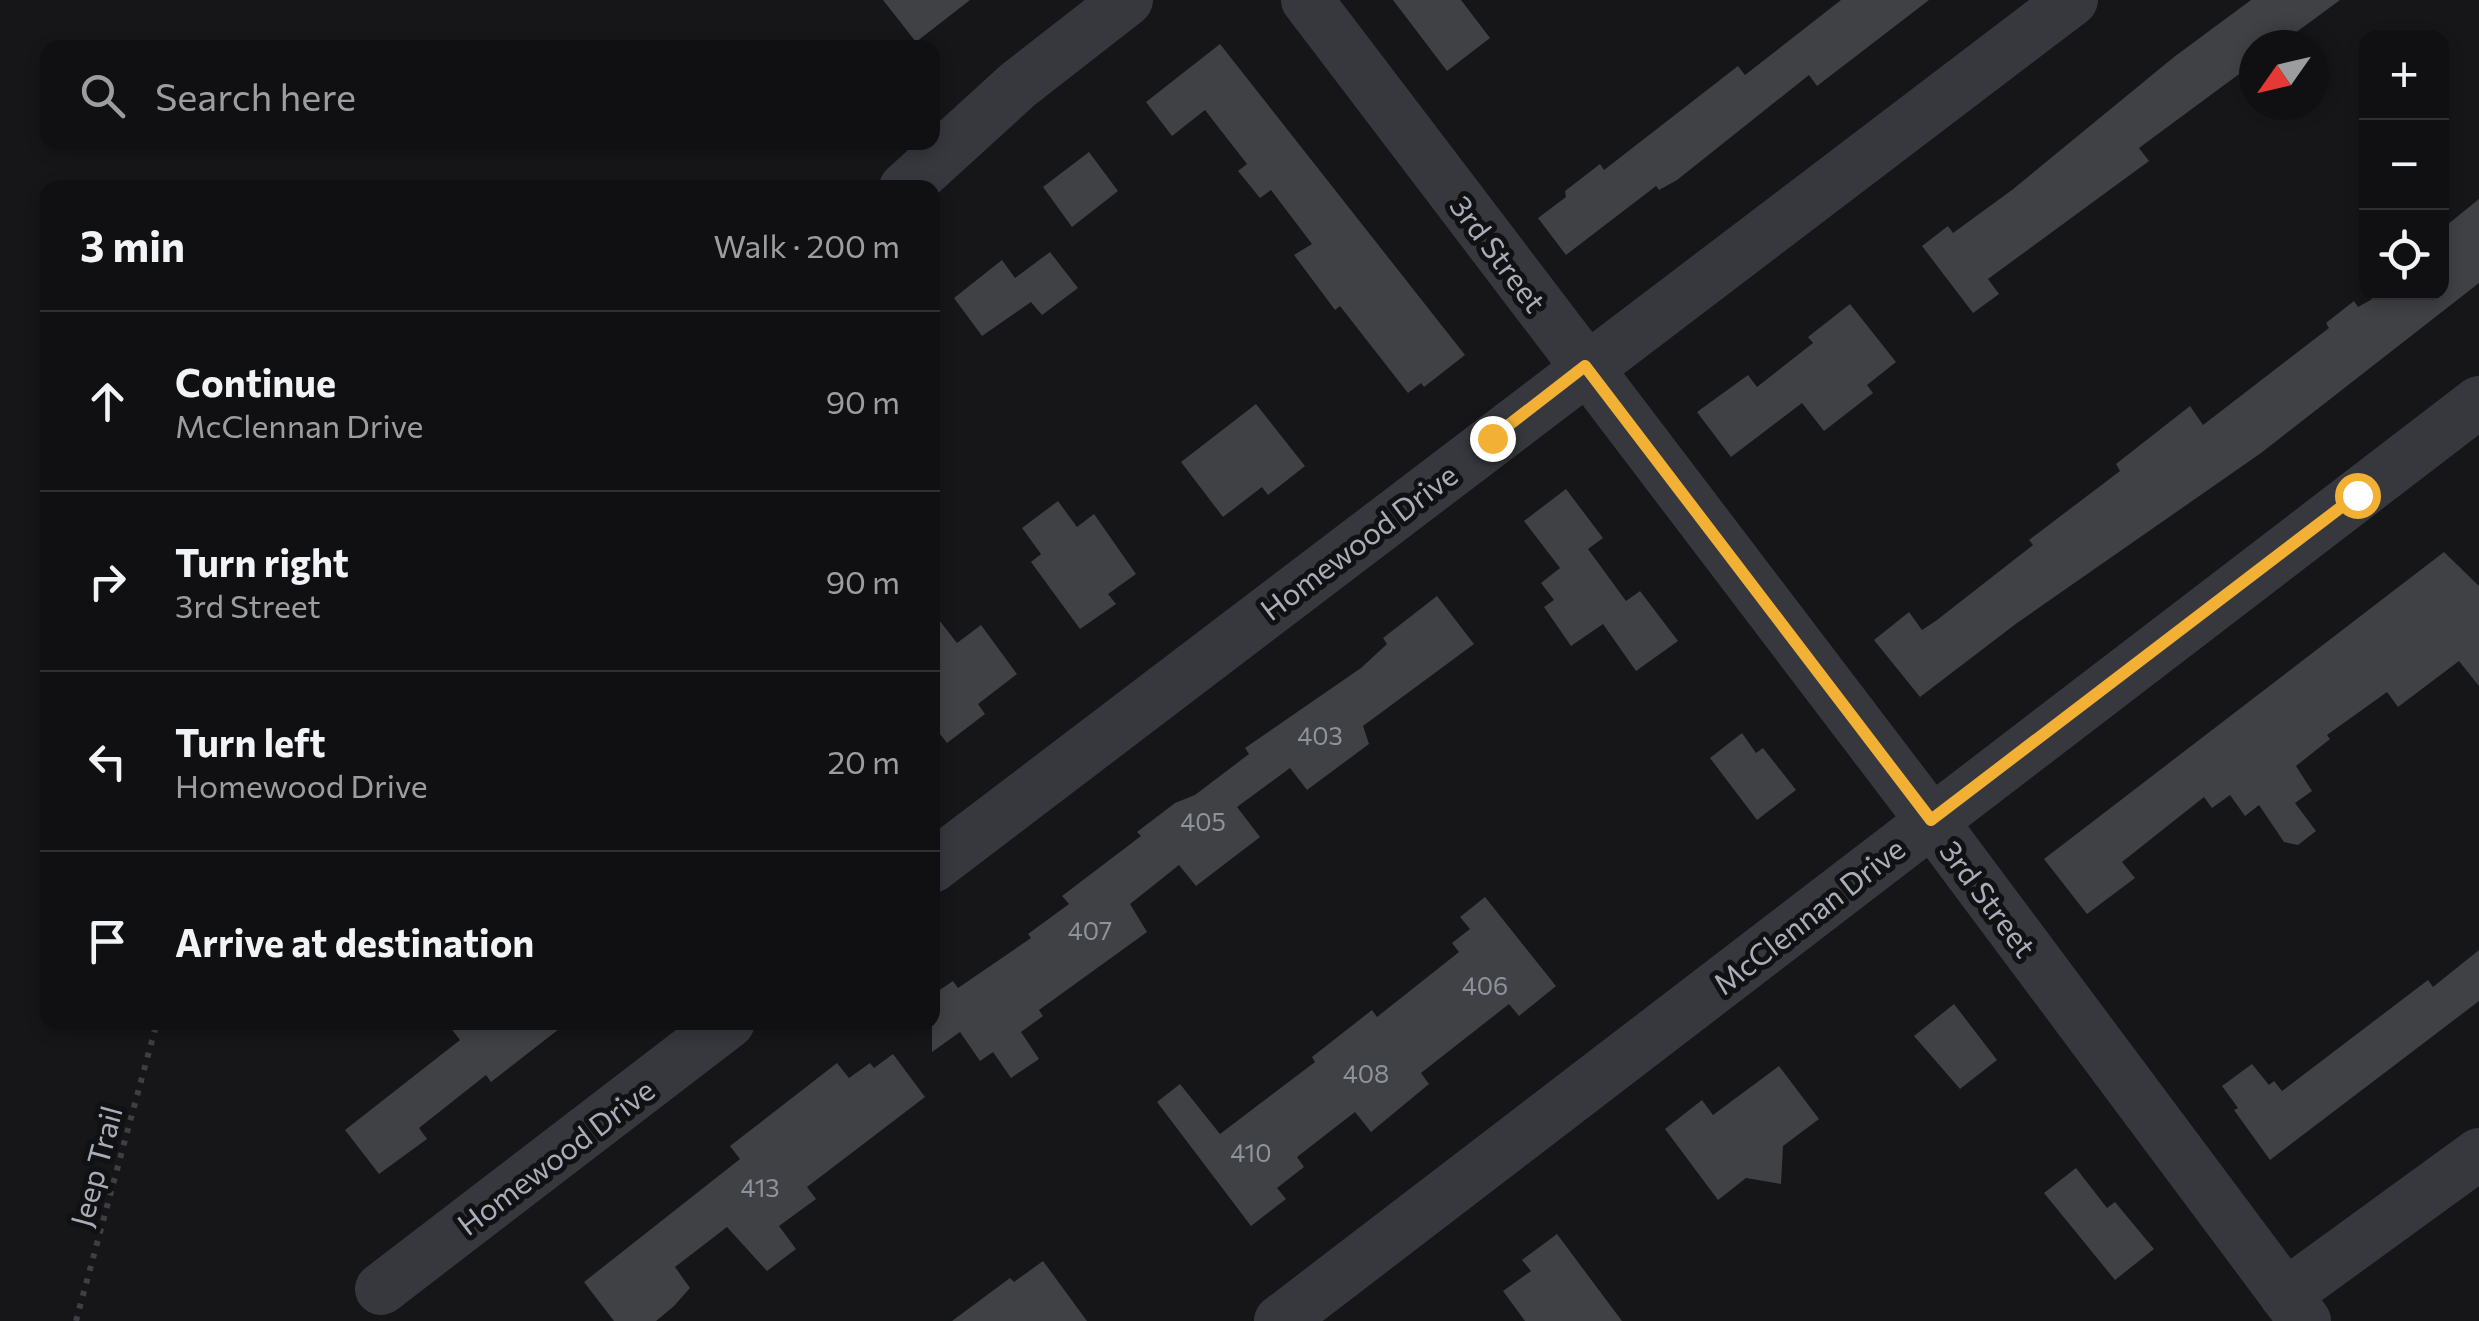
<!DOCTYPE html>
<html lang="en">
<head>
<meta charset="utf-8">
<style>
	:root { --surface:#101012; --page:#19191b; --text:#f1f3f6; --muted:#9c9d9f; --line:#303032 }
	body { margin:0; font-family:Commissioner,sans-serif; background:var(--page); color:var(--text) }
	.controls { position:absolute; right:30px; top:30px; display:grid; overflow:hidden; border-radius:20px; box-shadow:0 5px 15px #0003 }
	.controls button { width:90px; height:90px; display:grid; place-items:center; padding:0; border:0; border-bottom:2px solid var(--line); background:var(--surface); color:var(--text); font:50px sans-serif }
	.compass { position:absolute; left:2239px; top:30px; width:90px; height:90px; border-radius:50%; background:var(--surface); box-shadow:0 5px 15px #0003; rotate:236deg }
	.stop { position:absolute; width:30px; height:30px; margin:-22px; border:8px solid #f2b134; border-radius:50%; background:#fff }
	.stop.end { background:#f2b134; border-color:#fff; box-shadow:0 2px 10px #0008 }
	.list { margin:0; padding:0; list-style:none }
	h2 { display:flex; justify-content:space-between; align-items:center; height:130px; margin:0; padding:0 40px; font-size:42px }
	h2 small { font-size:32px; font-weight:400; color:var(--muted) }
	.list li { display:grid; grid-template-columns:65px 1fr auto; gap:30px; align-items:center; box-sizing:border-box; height:180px; padding:0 40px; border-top:2px solid var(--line) }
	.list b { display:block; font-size:38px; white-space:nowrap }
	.list p { margin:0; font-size:32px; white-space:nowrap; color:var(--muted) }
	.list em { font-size:32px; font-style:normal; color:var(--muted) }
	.icon { flex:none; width:55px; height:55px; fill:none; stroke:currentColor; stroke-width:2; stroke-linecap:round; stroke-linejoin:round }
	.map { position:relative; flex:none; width:2479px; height:1321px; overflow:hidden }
	.search { position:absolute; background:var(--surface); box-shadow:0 5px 15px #0003; left:40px; top:40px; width:900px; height:110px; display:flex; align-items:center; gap:25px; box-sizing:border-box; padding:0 35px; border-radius:20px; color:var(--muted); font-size:38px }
	.panel { position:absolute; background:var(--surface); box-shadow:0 5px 15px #0003; left:40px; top:180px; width:900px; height:850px; border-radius:20px }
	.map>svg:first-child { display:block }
</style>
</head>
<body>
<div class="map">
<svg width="2479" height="1321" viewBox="0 0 2479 1321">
	<rect width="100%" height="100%" fill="#161618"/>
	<path fill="#404145" d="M883,0H970L916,42Z
		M1393,0H1461L1490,38L1447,71Z
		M1841,0H1929L1817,86L1809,75L1677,180L1659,190L1656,186L1566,255L1538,218L1566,197L1565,191L1600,164L1604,170L1738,66L1745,75Z
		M2251,0H2340L2279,45H2254V63L2139,148L2149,161L1988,279L1999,294L1973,313L1922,246L1948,226L1953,233L2012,190L2174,57Z
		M1220,44L1465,355L1424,387L1421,383L1408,393L1340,306L1335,310L1294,255L1312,244L1271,190L1260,198L1238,171L1247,164L1205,110L1172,136L1146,102Z
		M1089,152L1118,191L1072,227L1043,187Z
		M2479,199V283L2261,453L2017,623L1920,697L1874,640L1909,612L1922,630L1937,620L2033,545L2029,540L2120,471L2116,464L2190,406L2203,425L2329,328L2326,323L2354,301L2358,307L2385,292H2442V229Z
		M1050,252L1078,288L1042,315L1031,302L982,336L954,298L1002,260L1015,278Z
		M1850,304L1896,362L1867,385L1873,393L1824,431L1802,403L1731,457L1697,412L1748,375L1757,387L1813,343L1808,337Z
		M1256,404L1305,466L1268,495L1262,487L1223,517L1181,462Z
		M1566,489L1603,538L1588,549L1626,601L1640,591L1678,641L1636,671L1603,624L1571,646L1544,607L1554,600L1541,583L1560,568L1524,521Z
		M1058,501L1077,527L1094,514L1136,574L1108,594L1116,604L1080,629L1031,562L1041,554L1022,528Z
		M2444,552L2479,586V686L2459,661L2398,707L2387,692L2327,735L2330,739L2296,766L2312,791L2295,803L2316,831L2298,845L2284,842L2259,805L2245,816L2230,795L2212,808L2204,797L2122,862L2135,878L2087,914L2044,859Z
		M1437,596L1474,644L1363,726L1369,744L1307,790L1290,768L1237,807L1260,837L1196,886L1179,865L1130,904L1147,932L1039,1010L1043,1016L1021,1032L1039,1059L1011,1078L993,1052L980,1061L960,1032L932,1052V995L953,981L958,988L1031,938L1028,934L1069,904L1062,896L1141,836L1137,832L1175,803L1195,795L1249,754L1245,748L1361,668L1387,644L1383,638Z
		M932,611L957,643L981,625L1017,674L978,704L985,714L947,743L932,724Z
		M1742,733L1756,753L1763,748L1796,790L1757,820L1710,758Z
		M1485,897L1556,986L1519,1016L1509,1004L1421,1073L1429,1084L1371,1132L1355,1112L1297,1157L1304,1167L1277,1188L1286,1199L1251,1226L1157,1102L1180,1084L1220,1134L1315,1062L1312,1057L1372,1010L1377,1017L1459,952L1452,943L1470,929L1460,917Z
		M2479,950V1001L2270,1160L2234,1110L2238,1108L2222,1086L2252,1064L2269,1085L2274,1081L2282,1091L2428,980L2433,987Z
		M1954,1004L1997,1060L1960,1089L1914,1036Z
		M446,1022H568L491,1082L486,1075L419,1128L427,1139L379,1174L345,1130L460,1040Z
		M893,1054L925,1097L807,1187L816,1199L779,1226L796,1249L767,1271L727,1227L675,1267L690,1288L674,1306L656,1321H614L584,1282L740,1159L730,1146L837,1063L849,1078L870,1063L874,1068Z
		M1779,1066L1819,1119L1783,1146L1781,1184L1746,1178L1718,1200L1665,1129L1702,1100L1713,1115Z
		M2076,1168L2107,1208L2115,1202L2154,1249L2115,1280L2044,1193Z
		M1557,1234L1622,1321H1525L1503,1291L1531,1271L1522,1260Z
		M1043,1261L1087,1321H952L1010,1278L1014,1282Z"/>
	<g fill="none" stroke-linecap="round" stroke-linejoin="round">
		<path stroke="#3d3f44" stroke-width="6" stroke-dasharray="5 8" stroke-linecap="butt" d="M76,1321L157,1022"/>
		<path stroke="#37383d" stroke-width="52" d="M1307,0L1931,820L2305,1321
			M905,188L1018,85L1127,0
			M932,867L2072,0
			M381,1289L729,1022
			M2285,1295L2479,1154
			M1280,1321L2479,402"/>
	</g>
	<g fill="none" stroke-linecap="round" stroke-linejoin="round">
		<path stroke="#f2b134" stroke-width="12" d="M1492,438L1585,366L1931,820L2357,495"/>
	</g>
	<g text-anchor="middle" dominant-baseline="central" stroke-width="10" stroke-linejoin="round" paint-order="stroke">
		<g font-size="25" fill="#8e929b">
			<text x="1320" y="735">403</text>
			<text x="1203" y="821">405</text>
			<text x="1090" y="930">407</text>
			<text x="1485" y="985">406</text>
			<text x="1366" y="1073">408</text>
			<text x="1251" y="1152">410</text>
			<text x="760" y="1187">413</text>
		</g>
		<g font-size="30" fill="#a8adb8" stroke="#111113">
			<text transform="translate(1499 253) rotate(53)">3rd Street</text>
			<text transform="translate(1358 541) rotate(-37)">Homewood Drive</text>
			<text transform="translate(1989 898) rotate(53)">3rd Street</text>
			<text transform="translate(1808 915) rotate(-38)">McClennan Drive</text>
			<text transform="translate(555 1156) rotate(-37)">Homewood Drive</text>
			<text transform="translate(95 1166) rotate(-75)">Jeep Trail</text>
		</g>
	</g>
</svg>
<div class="controls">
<button>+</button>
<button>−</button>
<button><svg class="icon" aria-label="locate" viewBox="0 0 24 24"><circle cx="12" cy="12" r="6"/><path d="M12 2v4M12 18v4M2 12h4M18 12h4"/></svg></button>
</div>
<svg class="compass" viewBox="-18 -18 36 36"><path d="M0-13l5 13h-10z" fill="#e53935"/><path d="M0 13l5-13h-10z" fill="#9c9d9f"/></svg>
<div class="stop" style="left:2357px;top:495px"></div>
<div class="stop end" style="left:1492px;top:438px"></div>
<div class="search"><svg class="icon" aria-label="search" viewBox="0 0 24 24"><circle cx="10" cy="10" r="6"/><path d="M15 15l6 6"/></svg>Search here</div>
<section class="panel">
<h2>3 min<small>Walk · 200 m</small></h2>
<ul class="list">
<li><svg class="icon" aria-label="ahead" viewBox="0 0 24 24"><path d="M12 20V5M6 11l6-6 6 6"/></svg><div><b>Continue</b><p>McClennan Drive</p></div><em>90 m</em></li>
<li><svg class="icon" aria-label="right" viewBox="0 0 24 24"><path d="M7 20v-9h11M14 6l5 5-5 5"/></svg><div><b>Turn right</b><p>3rd Street</p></div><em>90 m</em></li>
<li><svg class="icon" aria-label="left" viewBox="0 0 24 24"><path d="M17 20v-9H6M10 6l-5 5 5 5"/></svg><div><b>Turn left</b><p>Homewood Drive</p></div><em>20 m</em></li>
<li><svg class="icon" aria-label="arrive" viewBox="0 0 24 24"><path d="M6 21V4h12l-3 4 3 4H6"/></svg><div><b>Arrive at destination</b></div></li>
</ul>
</section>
</div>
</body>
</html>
